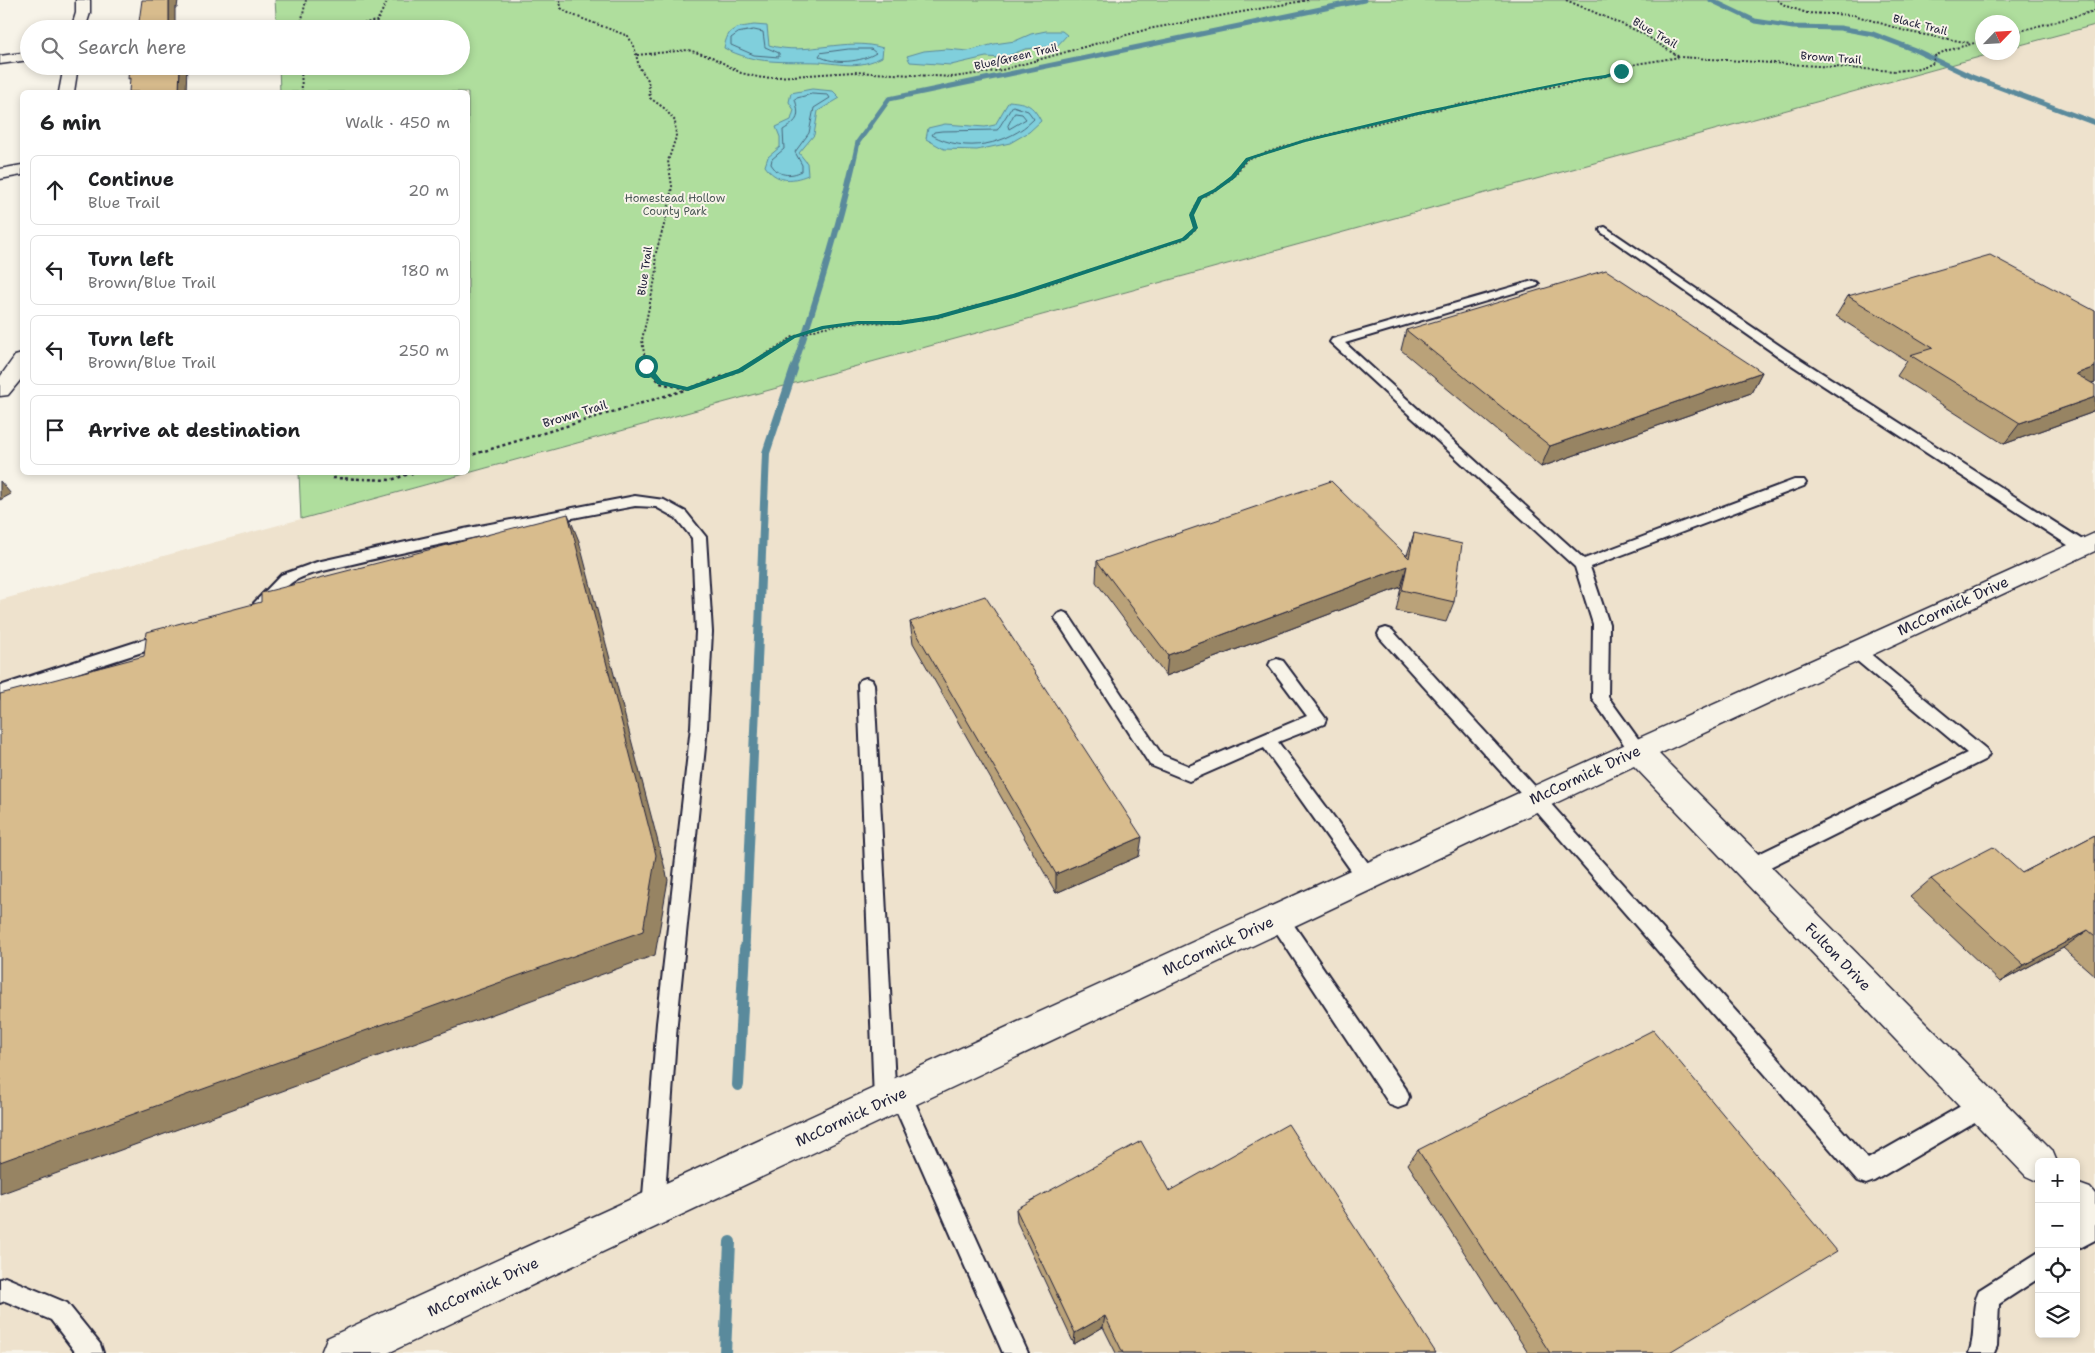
<!DOCTYPE html>
<html lang="en">
<head>
<meta charset="utf-8">
<style>
	:root { --surface:#fff; --page:#f6f6f6; --text:#202124; --muted:#757577; --line:#e0e0e0 }
	body { margin:0; font-family:"Shantell Sans",sans-serif; background:var(--page); color:var(--text) }
	.controls { position:absolute; right:15px; bottom:15px; display:grid; overflow:hidden; border-radius:8px; box-shadow:0 2px 8px #0003 }
	.controls button { width:45px; height:45px; display:grid; place-items:center; padding:0; border:0; border-bottom:1px solid var(--line); background:var(--surface); color:var(--text); font:25px sans-serif }
	.compass { position:absolute; left:1975px; top:15px; width:45px; height:45px; border-radius:50%; background:var(--surface); box-shadow:0 2px 8px #0003; rotate:65deg }
	.stop { position:absolute; width:15px; height:15px; margin:-11px; border:4px solid #0f766e; border-radius:50%; background:#fff }
	.stop.end { background:#0f766e; border-color:#fff; box-shadow:0 1px 5px #0008 }
	.list { margin:0; padding:0; list-style:none }
	h2 { display:flex; justify-content:space-between; align-items:center; height:65px; margin:0; padding:0 20px; font-size:21px }
	h2 small { font-size:16px; font-weight:400; color:var(--muted) }
	.list li { display:grid; grid-template-columns:32px 1fr auto; gap:15px; align-items:center; box-sizing:border-box; height:70px; margin:0 10px 10px; padding:0 10px; border:1px solid var(--line); border-radius:8px }
	.list b { display:block; font-size:19px; white-space:nowrap }
	.list p { margin:0; font-size:16px; white-space:nowrap; color:var(--muted) }
	.list em { font-size:16px; font-style:normal; color:var(--muted) }
	.icon { flex:none; width:28px; height:28px; fill:none; stroke:currentColor; stroke-width:2; stroke-linecap:round; stroke-linejoin:round }
	.map { position:relative; flex:none; width:2095px; height:1353px; overflow:hidden }
	.search { position:absolute; background:var(--surface); box-shadow:0 2px 8px #0003; left:20px; top:20px; width:450px; height:55px; display:flex; align-items:center; gap:12px; box-sizing:border-box; padding:0 18px; border-radius:28px; color:var(--muted); font-size:19px }
	.panel { position:absolute; background:var(--surface); box-shadow:0 2px 8px #0003; left:20px; top:90px; width:450px; height:385px; border-radius:8px }
	.map>svg:first-child { display:block }
</style>
</head>
<body>
<div class="map">
<svg width="2095" height="1353" viewBox="0 0 2095 1353">
	<rect width="100%" height="100%" fill="#f7f3e8"/>
	<filter id="ink" filterUnits="userSpaceOnUse"><feTurbulence type="fractalNoise" baseFrequency=".02" numOctaves="2"/><feDisplacementMap in="SourceGraphic" scale="10" xChannelSelector="R" yChannelSelector="G"/><feConvolveMatrix kernelMatrix="1 2 1 2 8 2 1 2 1" color-interpolation-filters="sRGB"/></filter>
	<g filter="url(#ink)">
		<path fill="#eee2cd" fill-rule="evenodd" d="M2095,25V1353H0V600L301,519L1994,53L2012,52L2013,47ZM2039,1162H2076V1334H2039Z"/>
		<path fill="#afde9d" stroke="#68806c" d="M275,0H2095V25L2013,47L2012,22H1982V52L1994,53L301,519L299,473L468,472V92H280L279,66H461V29H277Z"/>
		<path fill="#80cfdc" stroke="#5a8a9c" d="M754,25L767,26L769,45C806,57 846,36 883,48L882,57C859,69 843,64 818,62C784,61 756,65 724,48C728,27 735,28 754,25Z
			M1046,31H1062L1067,35L1057,46L1025,49L1003,58L986,57L951,65L910,62L907,56L924,51L946,49L968,51L994,44L1015,41L1031,34Z
			M812,89L833,91L840,98L818,111L814,135L799,153L807,163L808,175C791,182 776,182 765,166L768,157L780,147V137L776,127L791,120L794,110L789,102L791,93Z
			M1009,101C1027,103 1032,104 1041,121L1029,132L1010,143L977,150L944,149L926,139L928,128L945,124L985,127L995,125Z"/>
		<g fill="none" stroke-linecap="round" stroke-linejoin="round">
			<path stroke="#48677b" stroke-width="1" d="M754,30L763,32L765,47L779,53V57L754,55L731,45V38L738,33Z
				M849,49H871L876,53C862,62 834,65 819,56L821,53Z
				M812,94L828,95L830,98L814,108L809,133L795,152L802,165V171C790,177 778,176 771,164L772,159L784,149L783,130C799,120 800,117 795,99Z
				M1013,106L1028,111L1034,119C1008,145 965,154 932,135L934,132L942,131L997,130Z
				M1015,113L1022,114L1026,119L1009,129L1008,126Z"/>
			<path stroke="#5a8a9c" stroke-width="5" d="M1711,0L1755,21L1793,27L1840,28L1873,34L1915,50L1972,77L2095,123
				M853,165L858,142L889,99L1364,0"/>
			<path stroke="#5a8a9c" stroke-width="6" d="M793,370C816,302 837,234 853,164"/>
			<path stroke="#5a8a9c" stroke-width="8" d="M759,628L766,453L794,369"/>
			<path stroke="#5a8a9c" stroke-width="9" d="M745,950L759,626"/>
			<path stroke="#5a8a9c" stroke-width="12" d="M738,1085L745,949
				M725,1353L730,1242"/>
			<g stroke="#22223b" stroke-width="4">
				<path id="lane" d="M1605,227L1786,350L2087,543L2089,547L2087,551H2077L1778,356L1601,232L1600,230L1601,228Z
					M1533,281L1537,282L1539,284L1537,286L1345,343L1584,559L1794,480H1804L1806,483L1804,486L1590,567L1609,624L1608,697L1647,751L1644,756L1638,758L1632,756L1592,698L1593,624L1575,567L1330,342L1332,339Z
					M635,496L664,500L686,512L706,537L712,632L707,727L677,1023L664,1208L661,1216L653,1219L645,1216L642,1208L657,1023L691,727L696,632L692,538L676,518L656,507L635,506C531,526 426,546 323,571C314,573 299,577 291,583C280,591 275,612 257,607L254,603L281,575L317,562L464,529Z
					M1063,612L1068,614L1162,755L1189,766L1307,716L1269,665L1271,661L1277,659L1283,661L1326,719L1324,724L1278,742L1374,871L1376,877L1374,883L1367,885L1360,883L1264,748L1189,781L1150,765L1055,618L1058,614Z
					M1386,628L1392,630L1541,793L1868,1159L1982,1094L1990,1097L1993,1105L1990,1113L1874,1181L1866,1184L1858,1181L1529,803L1380,638L1378,634L1380,630Z
					M167,632L173,634L175,638L173,642L0,698V686Z
					M1856,645L1862,647L1986,749L1989,754L1986,759L1758,873L1751,875L1744,873L1742,867L1744,861L1967,753L1850,655L1848,651L1850,647Z
					M866,678L872,680L874,684L895,1085L900,1083L908,1087L1028,1353H1003L894,1105L893,1108L885,1111L877,1108L874,1100L858,684L860,680Z
					M1278,909L1285,912L1406,1089L1409,1097L1406,1105L1398,1108L1390,1105L1271,924L1268,918L1271,912Z
					M2095,1215V1240L2076,1250V1225Z
					M2039,1252V1278L1999,1304L1997,1346L1994,1353H1969C1977,1333 1970,1310 1979,1290Z
					M5,1277L67,1303L100,1344L103,1353H76L51,1320L5,1301L0,1303V1279Z"/>
			</g>
			<g stroke="#22223b" stroke-width="3">
				<path id="street" d="M76,0H90V13L85,29H71L76,13Z
					M29,52V60L0,64V56Z
					M64,66H78L74,92H59Z
					M22,165V175L0,179V169Z
					M22,354V378L8,395L0,396V377L15,356Z
					M2095,533V551L1659,754L2052,1150L2057,1162H2039V1182L2026,1176L1634,766L388,1353H321L327,1338L1628,743Z
					M2076,1183L2090,1188L2095,1194V1240L2081,1235L2076,1230Z"/>
			</g>
			<path stroke="#22223b" stroke-width="2" stroke-dasharray="2 2" stroke-linecap="butt" d="M560,0L561,8L570,14L628,36L634,46L639,67L648,80L650,98L664,108L675,121L676,137L668,161L672,186L668,211L655,256L657,270L642,340L646,366L650,370
				M1566,0L1642,33L1679,57
				M1777,0L1786,6L1807,13L1854,15L1909,32L1970,43
				M300,29L306,0
				M328,29L377,21L388,0
				M2012,33L2095,11
				M637,55L688,50L712,57L741,73L762,78L853,72L954,77L1002,70L1148,29L1308,0
				M301,66L302,92
				M741,370L793,337L824,327L859,322L900,323L938,317L1015,295L1184,239L1195,229L1192,215L1200,198L1216,190L1233,177L1247,159L1303,141L1418,113L1606,76L1636,64L1680,57L1895,71L1915,69L1932,64L1935,56L1945,51L1982,41"/>
			<path stroke="#22223b" stroke-width="2.5" stroke-dasharray="3 3" stroke-linecap="butt" d="M649,369L660,383L687,389
				M468,456L688,389L743,369
				M332,472L333,478L391,480L415,472"/>
			<use href="#lane" fill="#f7f3e8" fill-rule="evenodd"/>
			<use href="#street" fill="#f7f3e8" fill-rule="evenodd"/>
		</g>
		<path fill="#baa279" stroke="#22223b" d="M1848,296L2095,311V382L2092,383L2091,413L2004,444L1897,376L1907,361L1836,316Z
			M1406,330L1762,372L1751,393L1541,467L1401,350Z
			M1414,533L1454,602L1446,622L1396,611L1401,587L1166,676L1096,582L1097,561L1407,555Z
			M910,622L1139,856L1056,893L913,643Z
			M2095,835V976L2063,948L2000,982L1910,897L1931,879L2022,873Z
			M1418,1150L1668,1353H1528L1408,1164Z
			M1169,1191L1436,1353H1116L1103,1327L1074,1344L1017,1222L1016,1209Z"/>
		<path fill="#978463" stroke="#22223b" d="M169,0H178L177,8H175V29H169Z
			M180,66H187L186,92H179Z
			M2095,367V382L2059,394L2076,374Z
			M1762,372L1751,393L1541,467L1550,446Z
			M2095,397V409L2091,413L2004,444L2020,423Z
			M0,481L11,494L0,500Z
			M568,514L579,541L668,880L655,955L0,1194V1162Z
			M1407,566L1401,587L1166,676L1168,655Z
			M1142,837L1139,856L1056,893V874Z
			M2088,930L2063,948L2000,982L2024,965Z
			M1105,1316L1103,1327L1074,1344L1075,1333Z"/>
		<path fill="#d8bc8d" stroke="#22223b" d="M142,0H169V29H138Z
			M129,66H180L179,92H129L130,78L128,79Z
			M1990,255L2095,311V367L2076,374L2095,385V397L2020,423L1910,355L1933,348L1848,296Z
			M1606,270L1762,372L1550,446L1406,330Z
			M1331,481L1409,558L1414,533L1462,544L1454,602L1402,590L1407,566L1168,655L1097,561Z
			M568,514L656,855L643,931L0,1162V694L144,656L147,632L261,602V593Z
			M985,596L1142,837L1056,874L910,622Z
			M2095,835V936L2088,930L2024,965L1931,879L1993,847L2022,873Z
			M1653,1030L1837,1251L1668,1353H1550L1418,1150Z
			M1288,1124L1436,1353H1123L1105,1316L1075,1333L1016,1209L1141,1141L1169,1191Z"/>
	</g>
	<path fill="#0f766e" d="M1621,70L1622,72L1606,78L1584,80L1418,115L1305,142L1249,160L1235,178L1217,191L1202,199L1194,215L1198,228L1186,240L1017,297L938,319L900,325L858,324L824,329L795,338L742,372L688,391L657,384L643,366L649,365L662,381L687,387L738,369L791,336L822,326L858,321H900L937,315L1013,294L1182,238L1193,228L1189,215L1198,197L1214,189L1231,176L1246,158L1302,140L1418,112L1584,78L1605,75Z"/>
	<g text-anchor="middle" dominant-baseline="central" stroke-width="4" stroke-linejoin="round" paint-order="stroke">
		<g font-size="11" fill="#22223b" stroke="#f7f3e8">
			<text transform="translate(1920 25) rotate(14)">Black Trail</text>
			<text transform="translate(1655 33) rotate(30)">Blue Trail</text>
			<text transform="translate(1016 57) rotate(-13)">Blue/Green Trail</text>
			<text transform="translate(1831 58) rotate(4)">Brown Trail</text>
			<text transform="translate(645 271) rotate(-82)">Blue Trail</text>
		</g>
		<g font-size="11" fill="#4c5a58" stroke="#f7f3e8">
			<text x="675" y="198">Homestead Hollow<tspan x="675" dy="13">County Park</tspan></text>
		</g>
		<g font-size="12" fill="#22223b" stroke="#f7f3e8">
			<text transform="translate(575 414) rotate(-17)">Brown Trail</text>
		</g>
		<g font-size="15" fill="#22223b" stroke="#f7f3e8">
			<text transform="translate(1953 606) rotate(-25)">McCormick Drive</text>
			<text transform="translate(1585 775) rotate(-25)">McCormick Drive</text>
			<text transform="translate(1218 946) rotate(-25)">McCormick Drive</text>
			<text transform="translate(1838 957) rotate(46)">Fulton Drive</text>
			<text transform="translate(851 1117) rotate(-25)">McCormick Drive</text>
			<text transform="translate(483 1287) rotate(-25)">McCormick Drive</text>
		</g>
	</g>
</svg>
<div class="controls">
<button>+</button>
<button>−</button>
<button><svg class="icon" aria-label="locate" viewBox="0 0 24 24"><circle cx="12" cy="12" r="6"/><path d="M12 2v4M12 18v4M2 12h4M18 12h4"/></svg></button>
<button><svg class="icon" aria-label="layers" viewBox="0 0 24 24"><path d="M12 4l9 5-9 5-9-5zM3 14l9 5 9-5"/></svg></button>
</div>
<svg class="compass" viewBox="-18 -18 36 36"><path d="M0-13l5 13h-10z" fill="#e53935"/><path d="M0 13l5-13h-10z" fill="#757577"/></svg>
<div class="stop" style="left:646px;top:366px"></div>
<div class="stop end" style="left:1621px;top:71px"></div>
<div class="search"><svg class="icon" aria-label="search" viewBox="0 0 24 24"><circle cx="10" cy="10" r="6"/><path d="M15 15l6 6"/></svg>Search here</div>
<section class="panel">
<h2>6 min<small>Walk · 450 m</small></h2>
<ul class="list">
<li><svg class="icon" aria-label="ahead" viewBox="0 0 24 24"><path d="M12 20V5M6 11l6-6 6 6"/></svg><div><b>Continue</b><p>Blue Trail</p></div><em>20 m</em></li>
<li><svg class="icon" aria-label="left" viewBox="0 0 24 24"><path d="M17 20v-9H6M10 6l-5 5 5 5"/></svg><div><b>Turn left</b><p>Brown/Blue Trail</p></div><em>180 m</em></li>
<li><svg class="icon" aria-label="left" viewBox="0 0 24 24"><path d="M17 20v-9H6M10 6l-5 5 5 5"/></svg><div><b>Turn left</b><p>Brown/Blue Trail</p></div><em>250 m</em></li>
<li><svg class="icon" aria-label="arrive" viewBox="0 0 24 24"><path d="M6 21V4h12l-3 4 3 4H6"/></svg><div><b>Arrive at destination</b></div></li>
</ul>
</section>
</div>
</body>
</html>
